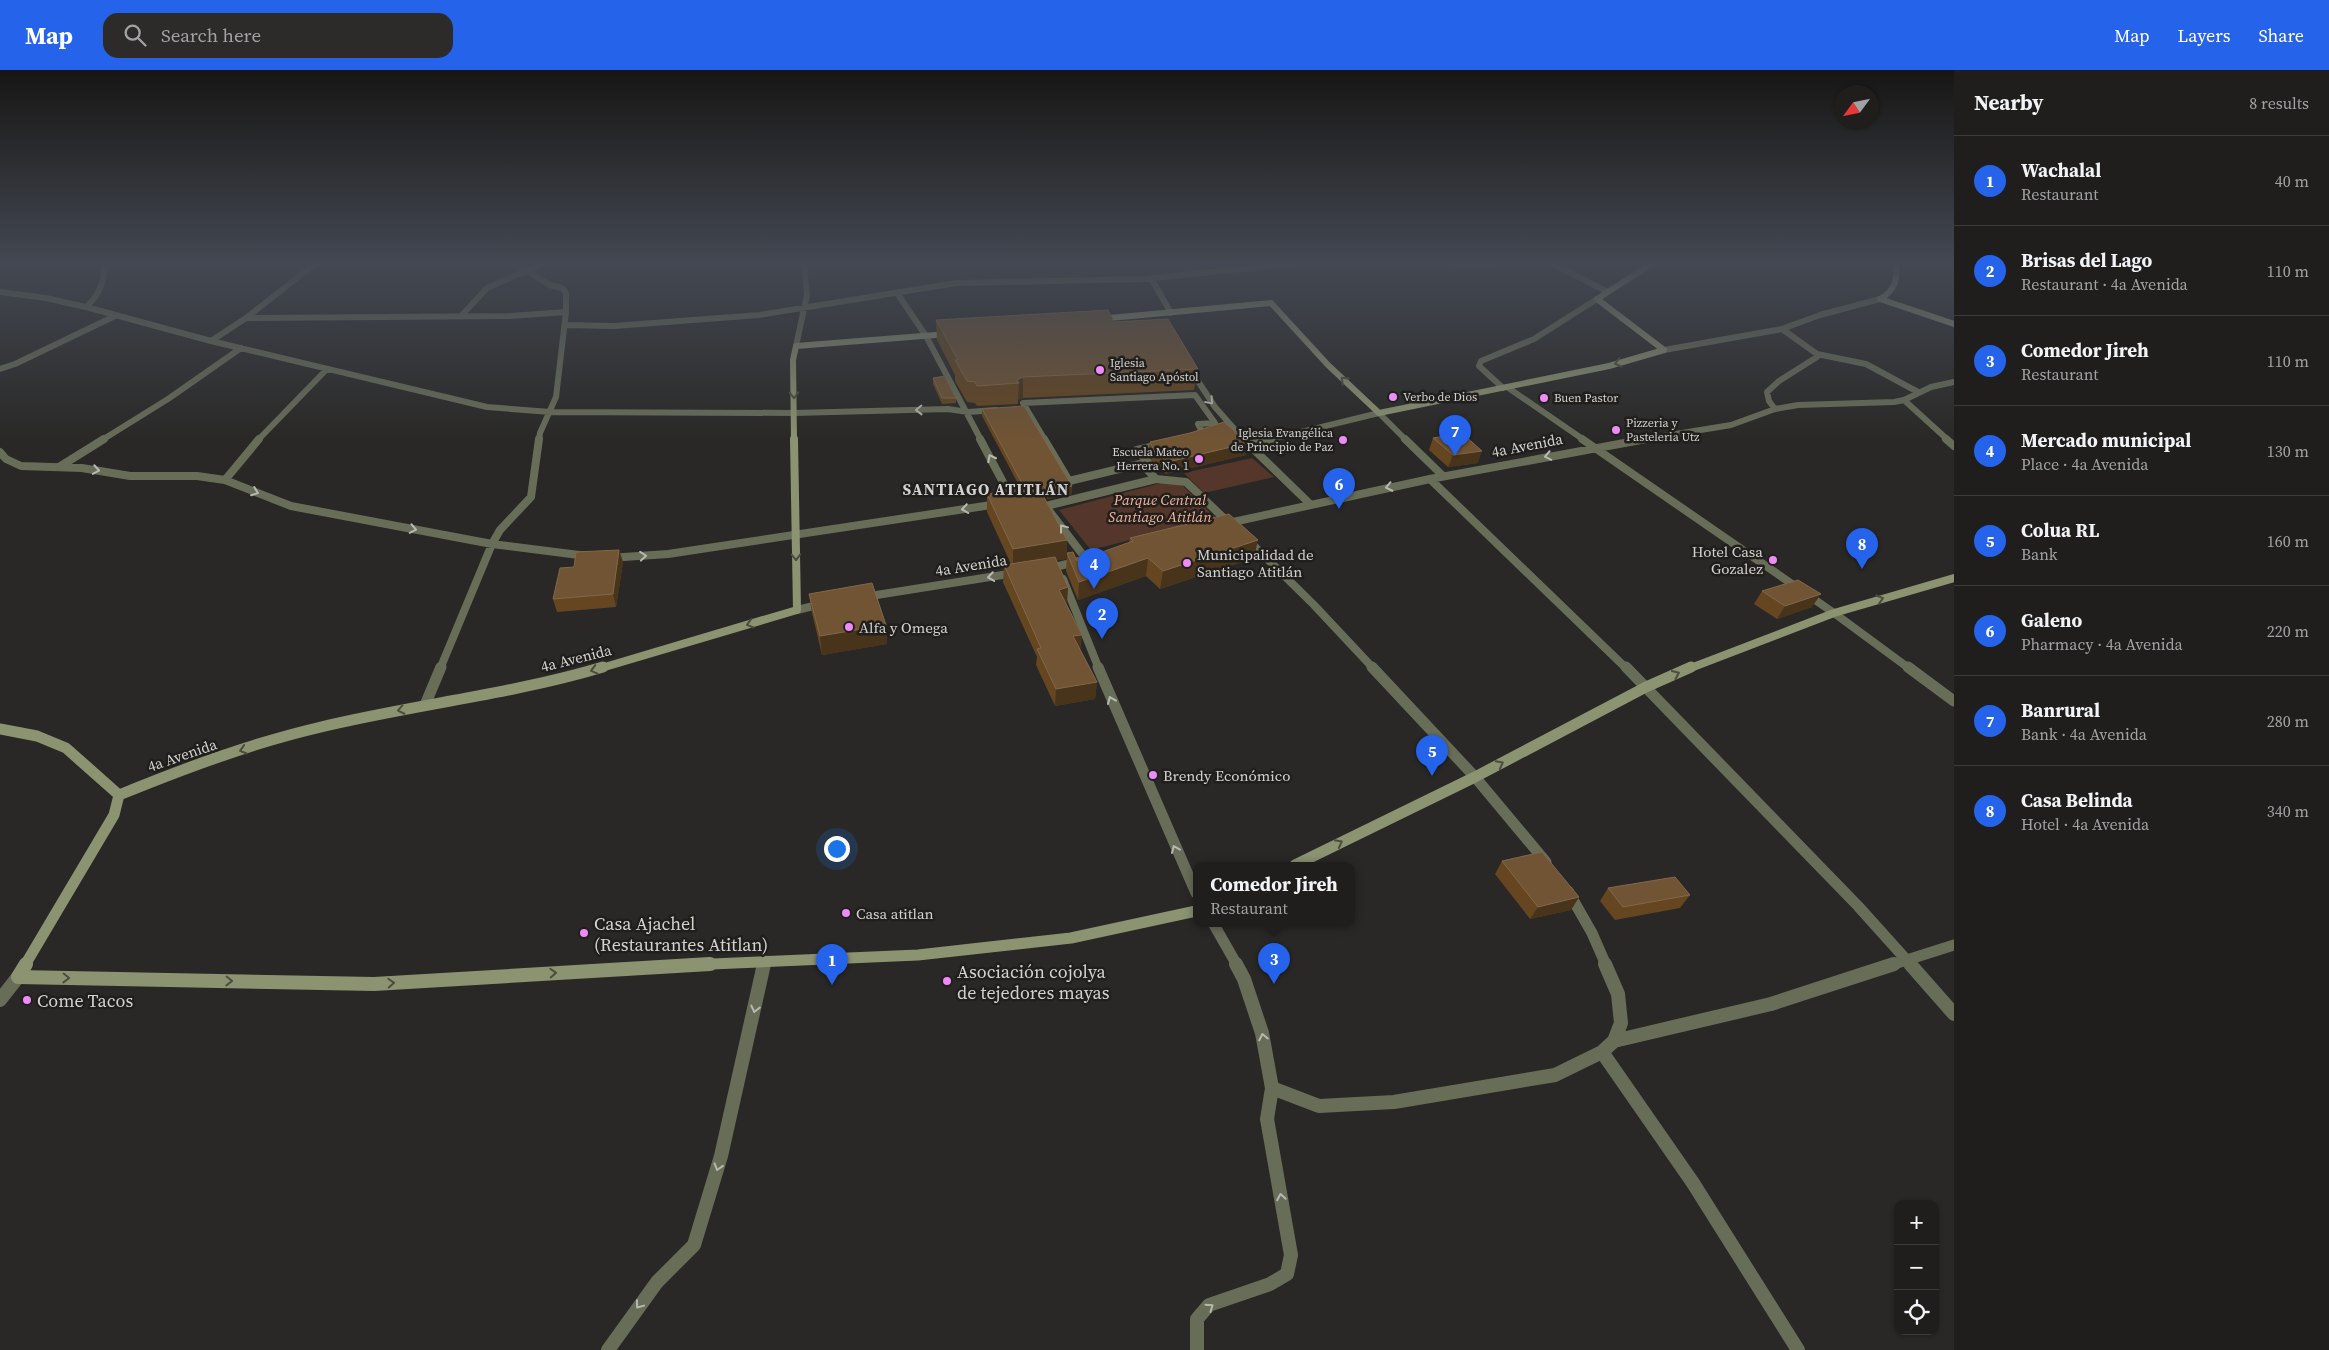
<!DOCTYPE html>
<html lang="en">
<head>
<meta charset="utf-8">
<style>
	:root { --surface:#1f1e1c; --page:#2c2b29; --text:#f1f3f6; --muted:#a1a2a3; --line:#3c3c3b; --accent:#2563eb }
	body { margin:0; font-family:"Source Serif 4",serif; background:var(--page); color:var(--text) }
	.controls { position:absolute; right:15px; bottom:15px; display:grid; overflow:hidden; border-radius:10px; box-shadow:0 1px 4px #0004 }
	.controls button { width:45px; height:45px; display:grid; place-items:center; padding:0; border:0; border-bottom:1px solid var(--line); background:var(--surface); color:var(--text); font:25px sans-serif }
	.compass { position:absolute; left:1834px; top:15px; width:45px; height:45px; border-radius:50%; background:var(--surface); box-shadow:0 1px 4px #0004; rotate:237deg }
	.you { position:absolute; left:836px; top:778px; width:18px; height:18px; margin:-12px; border:4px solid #fff; border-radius:50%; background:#1a73e8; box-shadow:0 0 0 8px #1a73e833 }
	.badge { display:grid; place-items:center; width:32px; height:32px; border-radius:50%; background:var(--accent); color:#fff; font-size:16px; font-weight:700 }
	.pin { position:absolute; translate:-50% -41px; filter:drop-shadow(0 1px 2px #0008) }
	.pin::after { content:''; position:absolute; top:26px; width:18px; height:15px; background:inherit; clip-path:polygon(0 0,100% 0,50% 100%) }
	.popup { position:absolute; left:1193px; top:792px; width:162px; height:65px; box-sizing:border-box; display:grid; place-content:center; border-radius:10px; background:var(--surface); filter:drop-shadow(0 1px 4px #0005); font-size:16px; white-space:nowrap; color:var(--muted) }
	.popup b { font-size:19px; color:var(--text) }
	.popup::after { content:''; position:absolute; left:50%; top:100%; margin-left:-10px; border:10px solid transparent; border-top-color:var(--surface) }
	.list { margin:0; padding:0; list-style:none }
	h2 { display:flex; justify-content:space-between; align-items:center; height:65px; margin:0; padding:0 20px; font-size:21px }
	h2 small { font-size:16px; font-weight:400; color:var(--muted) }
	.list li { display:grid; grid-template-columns:32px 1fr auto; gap:15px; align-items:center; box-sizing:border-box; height:90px; padding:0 20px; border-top:1px solid var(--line) }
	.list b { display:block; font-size:19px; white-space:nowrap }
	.list p { margin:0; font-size:16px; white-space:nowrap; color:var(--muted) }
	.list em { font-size:16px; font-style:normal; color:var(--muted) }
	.icon { flex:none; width:28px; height:28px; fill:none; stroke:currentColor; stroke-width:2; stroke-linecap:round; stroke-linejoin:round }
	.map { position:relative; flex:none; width:1954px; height:1280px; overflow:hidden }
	header { display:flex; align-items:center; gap:30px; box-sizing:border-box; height:70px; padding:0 25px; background:var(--accent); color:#fff }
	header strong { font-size:24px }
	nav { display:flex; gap:28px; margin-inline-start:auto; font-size:18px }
	.search { width:350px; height:45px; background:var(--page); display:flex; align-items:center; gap:12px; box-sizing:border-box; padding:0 18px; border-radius:15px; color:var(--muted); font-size:19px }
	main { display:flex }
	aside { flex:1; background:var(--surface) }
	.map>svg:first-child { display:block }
</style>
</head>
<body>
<header>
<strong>Map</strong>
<div class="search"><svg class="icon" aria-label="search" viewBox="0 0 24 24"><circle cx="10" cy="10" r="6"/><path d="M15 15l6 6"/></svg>Search here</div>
<nav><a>Map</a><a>Layers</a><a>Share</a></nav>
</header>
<main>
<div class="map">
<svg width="1954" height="1280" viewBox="0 0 1954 1280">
	<rect width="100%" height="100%" fill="#292826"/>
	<path fill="#55362a" d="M1252,388L1274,407L1204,423L1184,403Z
		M1165,412L1183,416L1216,448L1091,480L1059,440Z"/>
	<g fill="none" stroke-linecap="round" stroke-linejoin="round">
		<path stroke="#686d58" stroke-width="6" d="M513,193L550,215L562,218L566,223V242L556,327L540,363L539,370
			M1453,193H1498
			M1551,193L1608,222
			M1151,208L1171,243
			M0,222L46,228L86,237L211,271L487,337L550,342L794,343L948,339L968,342L996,340
			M897,223L926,266L981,370
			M86,237C100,225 104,211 105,193
			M461,246L487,218L544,193
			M246,248L510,246L566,242
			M565,255L614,256L759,245L956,213L1145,209L1296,193
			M211,271L246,248L316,193
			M796,276L807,225L804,193
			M1664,280L1782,259L1820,245L1880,229
			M1817,284L1866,294L1918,322
			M0,299L15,294L115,246
			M1190,299L1215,337L1244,370
			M1507,317L1584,370
			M1503,318L1479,296L1481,291L1534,269L1597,229
			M1904,330L1948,370
			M1775,339L1769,331L1767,322L1779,311L1817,287V284L1782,259
			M102,370L168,329L241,278
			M258,370L327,299
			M1045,370L1023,333L1195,325L1215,353L1198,354L1204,365L1181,370
			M1268,370L1379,343L1406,370
			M1639,370L1731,355L1775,339L1798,335L1894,332L1904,330L1931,317L1954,312"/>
		<path stroke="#686d58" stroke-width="8" d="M980,369L1013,431
			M1044,369L1069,411L1148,392L1137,380L1187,369
			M1243,369L1310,434
			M1405,369L1443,406
			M1582,369L1834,543L1910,599
			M1946,369L1954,376
			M1248,375L1273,369
			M0,382L6,389L21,396L82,398L130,406H197L225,410L291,436L492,474L587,486
			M1142,394L1156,409L1186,412L1230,454
			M59,397L104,369
			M1430,409L1627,599
			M225,410L259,369
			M1046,436L1156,409
			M1047,438L1086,489
			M1224,454L1430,409L1646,369
			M1247,469L1314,535L1374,599
			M609,488L668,484L998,434
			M1047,499L1079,491
			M1063,509L1099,599
			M864,527L1015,503
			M797,540L822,534
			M440,599L492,474L500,460L531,427L539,369"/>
		<path stroke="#686d58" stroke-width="11" d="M1098,597L1196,823
			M1372,597L1475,707L1546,792
			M1626,597L1858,836L1911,895
			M1908,597L1954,631
			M425,635L441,597
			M1568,821L1592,863L1606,895
			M1213,853L1237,895
			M764,895L765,891
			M1891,895L1954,875"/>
		<path stroke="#686d58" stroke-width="14" d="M1910,894L1954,944
			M0,930L18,907
			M1614,971L1771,934L1894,894
			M1602,982L1693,1113L1798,1280
			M1272,1018L1319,1036L1394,1032L1555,1005L1602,982L1614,971L1621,953L1618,924L1605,894
			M608,1280L657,1212L694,1175L721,1086L764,894
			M1197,1280V1249L1209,1235L1270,1214L1287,1204L1291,1185L1267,1049L1272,1018L1262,963L1244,909L1236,894"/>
		<path stroke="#8c9371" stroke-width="6" d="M1653,193L1597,229L1664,280
			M1880,229L1954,254
			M1880,229C1895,221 1898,209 1896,193
			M1099,249L1271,233L1328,295L1379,343L1609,296L1664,280
			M794,370L793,290L796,276L948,264"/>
		<path stroke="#8c9371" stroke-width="8" d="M598,599L797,540L794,369
			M1688,599L1834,543L1954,508"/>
		<path stroke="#8c9371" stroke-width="11" d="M0,659L37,666L66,678L119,725L114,745L25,895
			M119,725C183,699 249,674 317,658C411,635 509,625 603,597
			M1295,795L1475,707L1646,617L1691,597
			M689,895L918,885L1071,868L1196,841"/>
		<path stroke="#8c9371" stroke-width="14" d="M26,894L18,907L374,914L710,894"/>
	</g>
	<path fill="#654620" d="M936,250L1114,252L1198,299L1194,320L1023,328L1018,330V334L977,336L975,333L967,332L955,311V305L937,270Z
		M933,308L956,328V333L942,334L933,314Z
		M982,339L1072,416V424L1048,429L1042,422H1041L1067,470L1066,489L1057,490L1066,534L1082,565L1080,580L1097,612L1095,629L1055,636L1036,595L1037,587L1003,512L1004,495L1011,494L987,442V424L1021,419L982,346Z
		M1433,368L1478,393L1448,397L1429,380Z
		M1150,372L1248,373L1246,385L1166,404L1154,394L1148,384Z
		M1130,468L1254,488L1160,519L1146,506L1078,530L1066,501L1067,483L1077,491L1129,473Z
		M619,480L623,492L616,537L557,542L553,529L574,497Z
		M1762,521L1812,537L1777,549L1754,534Z
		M809,524L886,555L887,574L822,585L812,543Z
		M1502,791L1579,827L1571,840L1530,849L1495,804Z
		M1608,818L1690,825L1680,838L1615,850L1600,831Z"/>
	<path fill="#48331b" d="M1023,307V328L1018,330L1019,313L1017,310Z
		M1248,373L1246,385L1166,404L1168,392Z
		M1482,381L1478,393L1448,397L1453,385Z
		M1042,415V422L1024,424V417Z
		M1072,416V424L1048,429L1049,422Z
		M1067,470L1066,489L1013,498V479Z
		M1258,470L1254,488L1160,519L1163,501Z
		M619,480L623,492L616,537L613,524Z
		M1148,488L1146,506L1078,530L1079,512Z
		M1068,517L1067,534L1059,520Z
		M1821,524L1812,537L1777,549L1785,536Z
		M886,555L887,574L822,585L820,566Z
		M1082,565L1080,581L1073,566Z
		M1097,612L1095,629L1055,636L1056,619Z
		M1579,827L1571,840L1530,849L1538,837Z"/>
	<path fill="#715433" stroke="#80684c" d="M1108,240L1114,252L1168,249L1198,299L1023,307L1017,310L1019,313L977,316L975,312L967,311L955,290H958L936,250Z
		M945,306L956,328H942L933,308Z
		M1024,336L1072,416L1049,422L1042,415L1024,417L982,339Z
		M1224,352L1248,373L1168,392L1155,382L1150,372L1190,363Z
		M1462,363L1482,381L1453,385L1433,368Z
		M1038,416L1067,470L1013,479L987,424Z
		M1229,444L1258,470L1163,501L1148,488L1079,512L1067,483L1073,482L1077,491L1133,471L1130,468Z
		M619,480L613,524L553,529L560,498L574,497L576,482Z
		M1055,487L1068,517L1059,520L1082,565L1073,566L1097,612L1056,619L1037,579L1041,578L1004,495Z
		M1798,510L1821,524L1785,536L1762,521Z
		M872,513L886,555L820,566L809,524Z
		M1542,782L1579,827L1538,837L1502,791Z
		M1675,807L1690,825L1623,837L1608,818Z"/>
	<defs><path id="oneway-chevron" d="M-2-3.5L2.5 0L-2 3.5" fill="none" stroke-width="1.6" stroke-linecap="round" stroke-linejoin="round" transform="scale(1.25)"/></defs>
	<g stroke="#4b4d3e">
		<use href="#oneway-chevron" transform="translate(1618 293) rotate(166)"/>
		<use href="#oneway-chevron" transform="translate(1344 310) rotate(-136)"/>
		<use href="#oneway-chevron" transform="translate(794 325) rotate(88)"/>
		<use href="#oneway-chevron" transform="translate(796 487) rotate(89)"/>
		<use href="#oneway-chevron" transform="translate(1880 529) rotate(-17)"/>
		<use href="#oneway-chevron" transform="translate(750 554) rotate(163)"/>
		<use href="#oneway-chevron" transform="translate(594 600) rotate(165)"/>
		<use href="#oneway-chevron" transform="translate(1676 604) rotate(-24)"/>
		<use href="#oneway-chevron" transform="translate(401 640) rotate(168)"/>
		<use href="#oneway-chevron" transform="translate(243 680) rotate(163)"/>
		<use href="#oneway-chevron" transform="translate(1500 694) rotate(-28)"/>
		<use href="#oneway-chevron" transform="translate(1339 773) rotate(-27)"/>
		<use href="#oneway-chevron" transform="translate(553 903) rotate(-3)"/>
		<use href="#oneway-chevron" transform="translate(66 908) rotate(1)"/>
		<use href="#oneway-chevron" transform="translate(229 911) rotate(1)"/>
		<use href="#oneway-chevron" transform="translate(391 913) rotate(-3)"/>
	</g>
	<g stroke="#b8b8b2">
		<use href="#oneway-chevron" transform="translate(1210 331) rotate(49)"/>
		<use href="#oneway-chevron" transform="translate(919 340) rotate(179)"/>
		<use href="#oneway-chevron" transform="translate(1548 386) rotate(169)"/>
		<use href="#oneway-chevron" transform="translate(991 388) rotate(-117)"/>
		<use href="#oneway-chevron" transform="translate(96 400) rotate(10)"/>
		<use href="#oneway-chevron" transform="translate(1389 417) rotate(168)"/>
		<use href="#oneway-chevron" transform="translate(255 422) rotate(21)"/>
		<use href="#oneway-chevron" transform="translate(965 439) rotate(171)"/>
		<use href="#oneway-chevron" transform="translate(1063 458) rotate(-127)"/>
		<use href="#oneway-chevron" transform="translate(413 459) rotate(11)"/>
		<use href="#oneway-chevron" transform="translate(643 486) rotate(-5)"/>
		<use href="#oneway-chevron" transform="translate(991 507) rotate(171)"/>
		<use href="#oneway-chevron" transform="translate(1111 630) rotate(-113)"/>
		<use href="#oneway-chevron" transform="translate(1175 779) rotate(-113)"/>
		<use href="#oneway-chevron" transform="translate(755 939) rotate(103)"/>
		<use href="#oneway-chevron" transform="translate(1263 967) rotate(-102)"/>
		<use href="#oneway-chevron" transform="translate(718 1097) rotate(107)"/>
		<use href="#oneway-chevron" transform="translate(1281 1127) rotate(-100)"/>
		<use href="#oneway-chevron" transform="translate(639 1235) rotate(127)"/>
		<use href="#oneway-chevron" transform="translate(1210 1237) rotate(-35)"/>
	</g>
	<linearGradient id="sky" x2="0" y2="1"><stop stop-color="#171615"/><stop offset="0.52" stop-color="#434852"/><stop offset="1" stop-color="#434852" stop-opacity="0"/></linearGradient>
	<rect width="1954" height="372" fill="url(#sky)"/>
	<g fill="#ee8bf8" stroke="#201f1c" stroke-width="2">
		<circle cx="1100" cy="300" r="5"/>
		<circle cx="1393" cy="327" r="5"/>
		<circle cx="1544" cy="328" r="5"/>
		<circle cx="1616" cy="360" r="5"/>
		<circle cx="1343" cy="370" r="5"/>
		<circle cx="1199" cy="389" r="5"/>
		<circle cx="1773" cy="490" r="5"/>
		<circle cx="1187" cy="493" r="5"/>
		<circle cx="849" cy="557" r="5"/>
		<circle cx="1153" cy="705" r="5"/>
		<circle cx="846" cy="843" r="5"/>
		<circle cx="584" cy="863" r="5"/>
		<circle cx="947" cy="911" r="5"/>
		<circle cx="27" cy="930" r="5"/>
	</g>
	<g text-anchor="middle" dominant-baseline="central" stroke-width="5" stroke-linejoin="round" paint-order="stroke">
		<g font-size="12" fill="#d2d1d0" stroke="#201f1c" text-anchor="start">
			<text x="1110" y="293">Iglesia<tspan x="1110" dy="14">Santiago Apóstol</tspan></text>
			<text x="1403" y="327">Verbo de Dios</text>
			<text x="1554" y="328">Buen Pastor</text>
			<text x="1626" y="353">Pizzeria y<tspan x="1626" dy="14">Pasteleria Utz</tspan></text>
			<text x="1333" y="363" text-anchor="end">Iglesia Evangélica<tspan x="1333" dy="14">de Principio de Paz</tspan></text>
			<text x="1189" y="382" text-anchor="end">Escuela Mateo<tspan x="1189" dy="14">Herrera No. 1</tspan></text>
		</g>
		<g font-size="15" fill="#d2d1d0" stroke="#201f1c">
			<text transform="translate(1527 375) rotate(-11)">4a Avenida</text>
			<text transform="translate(971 495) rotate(-9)">4a Avenida</text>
			<text transform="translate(576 588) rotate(-14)">4a Avenida</text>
			<text transform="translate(182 685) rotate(-19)">4a Avenida</text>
		</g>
		<g font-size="15" font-style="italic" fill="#f5b59e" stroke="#201f1c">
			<text x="1160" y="429">Parque Central<tspan x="1160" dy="17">Santiago Atitlán</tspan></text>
		</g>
		<g font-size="15" fill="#d2d1d0" stroke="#201f1c" text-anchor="start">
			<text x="1763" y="481" text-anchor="end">Hotel Casa<tspan x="1763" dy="17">Gozalez</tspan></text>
			<text x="1197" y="484">Municipalidad de<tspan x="1197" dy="17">Santiago Atitlán</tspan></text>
			<text x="859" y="557">Alfa y Omega</text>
			<text x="1163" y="705">Brendy Económico</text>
			<text x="856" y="843">Casa atitlan</text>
		</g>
		<g font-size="16" font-weight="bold" letter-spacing="1" fill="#d2d1d0" stroke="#201f1c">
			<text x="986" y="419">SANTIAGO ATITLÁN</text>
		</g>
		<g font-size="18" fill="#d2d1d0" stroke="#201f1c" text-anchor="start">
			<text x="594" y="853">Casa Ajachel<tspan x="594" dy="21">(Restaurantes Atitlan)</tspan></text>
			<text x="957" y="901">Asociación cojolya<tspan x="957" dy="21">de tejedores mayas</tspan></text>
			<text x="37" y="930">Come Tacos</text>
		</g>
	</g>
</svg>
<div class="controls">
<button>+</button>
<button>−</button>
<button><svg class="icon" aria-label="locate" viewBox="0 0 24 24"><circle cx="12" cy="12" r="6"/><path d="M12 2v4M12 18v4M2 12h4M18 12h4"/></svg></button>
</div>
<svg class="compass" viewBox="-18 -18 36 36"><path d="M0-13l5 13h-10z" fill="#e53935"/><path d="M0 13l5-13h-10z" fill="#a1a2a3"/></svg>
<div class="you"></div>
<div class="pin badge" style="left:832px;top:915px">1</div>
<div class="pin badge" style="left:1102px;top:569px">2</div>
<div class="pin badge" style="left:1274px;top:914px">3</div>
<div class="popup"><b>Comedor Jireh</b>Restaurant</div>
<div class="pin badge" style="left:1094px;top:519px">4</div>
<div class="pin badge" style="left:1432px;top:706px">5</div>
<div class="pin badge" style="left:1339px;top:439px">6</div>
<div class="pin badge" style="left:1455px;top:386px">7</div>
<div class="pin badge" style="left:1862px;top:499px">8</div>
</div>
<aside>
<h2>Nearby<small>8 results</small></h2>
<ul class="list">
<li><span class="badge">1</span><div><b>Wachalal</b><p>Restaurant</p></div><em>40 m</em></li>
<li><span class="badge">2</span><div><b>Brisas del Lago</b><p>Restaurant · 4a Avenida</p></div><em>110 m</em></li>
<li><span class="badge">3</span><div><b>Comedor Jireh</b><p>Restaurant</p></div><em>110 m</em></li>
<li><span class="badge">4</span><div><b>Mercado municipal</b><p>Place · 4a Avenida</p></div><em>130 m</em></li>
<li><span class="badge">5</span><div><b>Colua RL</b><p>Bank</p></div><em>160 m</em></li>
<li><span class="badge">6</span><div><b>Galeno</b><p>Pharmacy · 4a Avenida</p></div><em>220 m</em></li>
<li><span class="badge">7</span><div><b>Banrural</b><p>Bank · 4a Avenida</p></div><em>280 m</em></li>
<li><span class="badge">8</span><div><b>Casa Belinda</b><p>Hotel · 4a Avenida</p></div><em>340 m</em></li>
</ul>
</aside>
</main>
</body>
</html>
